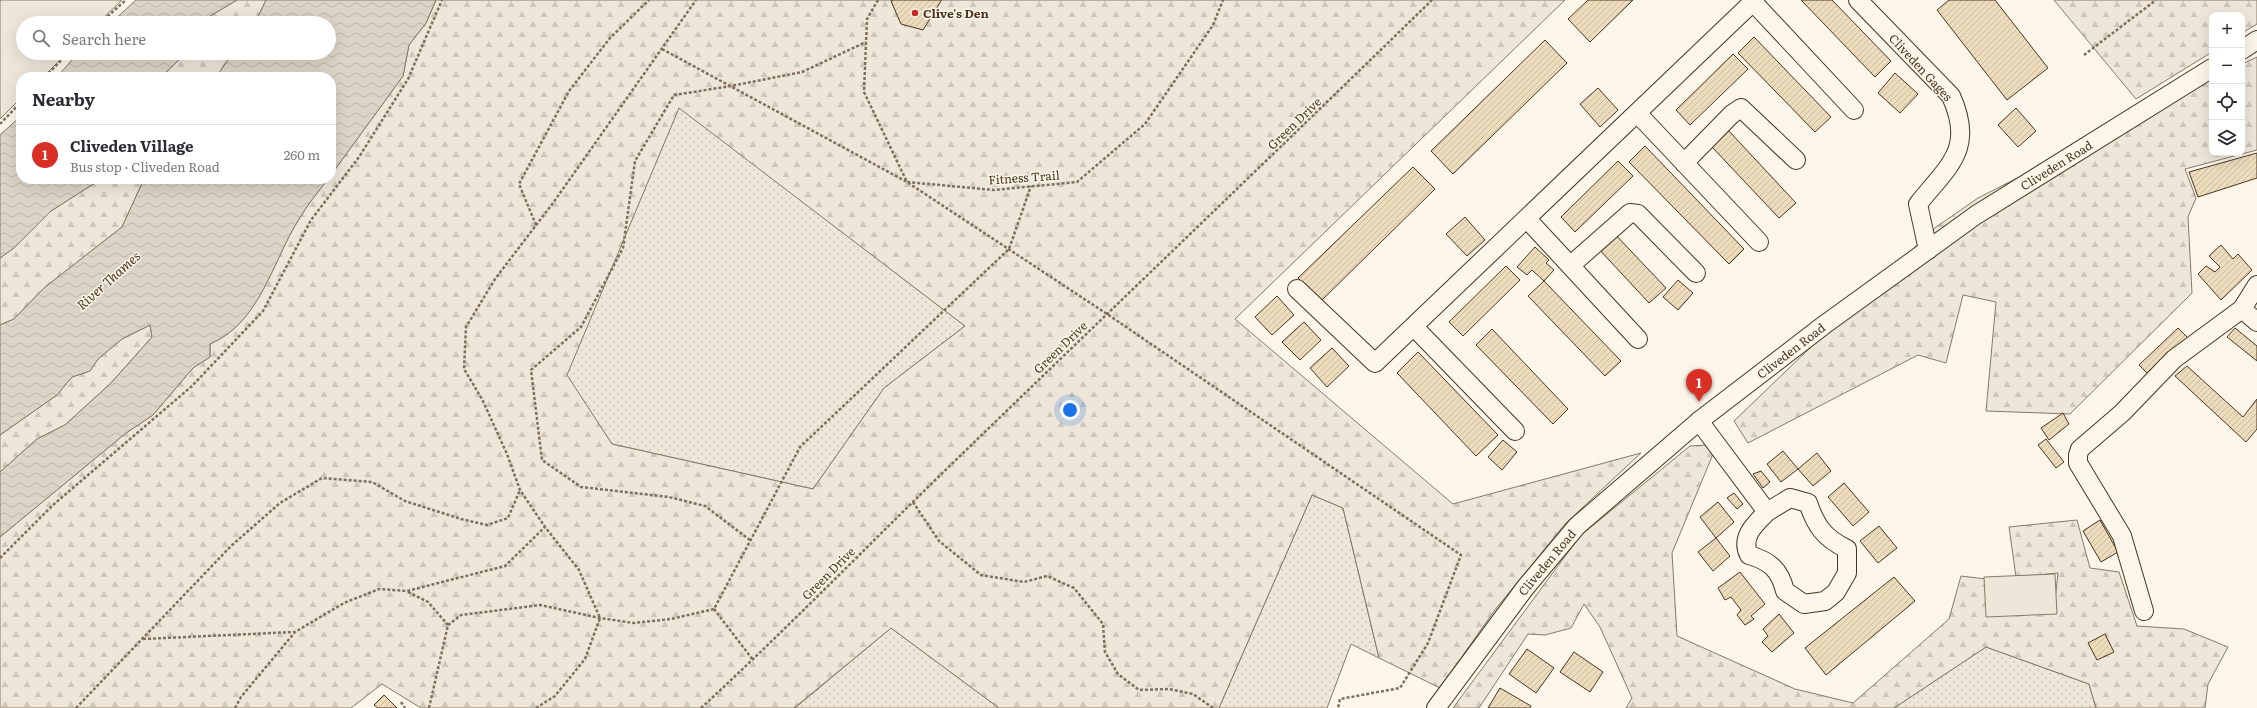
<!DOCTYPE html>
<html lang="en">
<head>
<meta charset="utf-8">
<style>
	:root { --surface:#fff; --page:#f2f2f3; --text:#2b2b33; --muted:#7c7c81; --line:#e1e1e2; --accent:#d93025 }
	body { margin:0; font-family:Literata,serif; background:var(--page); color:var(--text) }
	.controls { position:absolute; right:12px; top:12px; display:grid; overflow:hidden; border-radius:8px; box-shadow:0 4px 16px #0002 }
	.controls button { width:36px; height:36px; display:grid; place-items:center; padding:0; border:0; border-bottom:1px solid var(--line); background:var(--surface); color:var(--text); font:20px sans-serif }
	.you { position:absolute; left:1070px; top:410px; width:14px; height:14px; margin:-10px; border:3px solid #fff; border-radius:50%; background:#1a73e8; box-shadow:0 0 0 6px #1a73e833 }
	.badge { display:grid; place-items:center; width:26px; height:26px; border-radius:50%; background:var(--accent); color:#fff; font-size:13px; font-weight:700 }
	.pin { position:absolute; translate:-50% -33px; filter:drop-shadow(0 1px 2px #0008) }
	.pin::after { content:''; position:absolute; top:21px; width:14px; height:12px; background:inherit; clip-path:polygon(0 0,100% 0,50% 100%) }
	.list { margin:0; padding:0; list-style:none }
	h2 { display:flex; justify-content:space-between; align-items:center; height:52px; margin:0; padding:0 16px; font-size:17px }
	h2 small { font-size:13px; font-weight:400; color:var(--muted) }
	.list li { display:grid; grid-template-columns:26px 1fr auto; gap:12px; align-items:center; box-sizing:border-box; height:60px; padding:0 16px; border-top:1px solid var(--line) }
	.list b { display:block; font-size:15px; white-space:nowrap }
	.list p { margin:0; font-size:13px; white-space:nowrap; color:var(--muted) }
	.list em { font-size:13px; font-style:normal; color:var(--muted) }
	.icon { flex:none; width:22px; height:22px; fill:none; stroke:currentColor; stroke-width:2; stroke-linecap:round; stroke-linejoin:round }
	.map { position:relative; flex:none; width:2257px; height:708px; overflow:hidden }
	.search { position:absolute; background:var(--surface); box-shadow:0 4px 16px #0002; left:16px; top:16px; width:320px; height:44px; display:flex; align-items:center; gap:10px; box-sizing:border-box; padding:0 14px; border-radius:22px; color:var(--muted); font-size:15px }
	.panel { position:absolute; background:var(--surface); box-shadow:0 4px 16px #0002; left:16px; top:72px; width:320px; height:112px; border-radius:16px }
	.map>svg:first-child { display:block }
</style>
</head>
<body>
<div class="map">
<svg width="2257" height="708" viewBox="0 0 2257 708">
	<defs>
		<pattern id="grass-dots" width="8" height="8" patternUnits="userSpaceOnUse"><rect width="8" height="8" fill="#ede6d9"/><path d="M2 2h.1M6 6h.1" fill="none" stroke="#cdc6ba" stroke-width="1.8" stroke-linecap="round"/></pattern>
		<pattern id="forest-firs" width="22" height="20" patternUnits="userSpaceOnUse"><rect width="22" height="20" fill="#ede6d9"/><path d="M5 1l3.5 6h-7zM16 11l3.5 6h-7z" fill="#cdc6ba"/></pattern>
		<pattern id="water-waves" width="16" height="10" patternUnits="userSpaceOnUse"><rect width="16" height="10" fill="#dcd4c6"/><path d="M0 5q4-4 8 0t8 0" fill="none" stroke="#beb7aa"/></pattern>
		<pattern id="building-hatch" width="6" height="6" patternUnits="userSpaceOnUse"><rect width="6" height="6" fill="#ecdcbc"/><path d="M-1 1l2-2M0 6l6-6M5 7l2-2" fill="none" stroke="#ccbda1"/></pattern>
	</defs>
	<rect width="100%" height="100%" fill="#fbf6e9"/>
	<path fill="url(#grass-dots)" stroke="#887966" d="M679,107L965,326L884,388L813,489L612,444L566,375Z
		M1312,495L1343,508L1379,658L1351,644L1327,708H1219Z
		M891,628L999,708H795Z
		M1986,647L2089,684L2096,708H1894Z"/>
	<path fill="url(#forest-firs)" stroke="#887966" fill-rule="evenodd" d="M237,0H266L255,23H206L210,16Z
		M436,0H1565L1235,319L1453,504L1641,453L1565,524L1494,611L1440,688L1379,658L1343,508L1312,495L1219,708H999L891,628L794,708H421L382,684L351,708H0V537L126,433L153,415L193,368L210,357V344C260,323 272,261 299,219C307,205 318,192 328,179H331V175L403,76L409,45L426,23ZM679,108L965,326L884,388L813,489L612,444L567,375Z
		M2054,0H2257V24L2242,33V15H2212V52L2136,99Z
		M186,53H233L216,77H161Z
		M2257,57V150L2185,169L2196,198L2188,217L2192,293L2070,414L1986,411L1996,302L1963,295L1946,363L1918,355L1748,443L1734,421L1936,227L1978,198L2212,79V153H2242V64Z
		M101,179H144L122,227L44,288L14,319L0,325V258L14,248L51,211Z
		M150,325L152,337L111,383L65,425L37,439L0,472V435L57,395L72,377L90,371L98,359L122,339Z
		M1705,445L1713,454L1672,553L1677,636L1795,689L1853,703L1949,619L1961,576L1986,579L2054,610L2058,573L2016,577L2009,527L2077,520L2090,568L2119,572L2137,626L2184,629L2228,647L2208,684L2205,708H2096L2089,684L1986,647L1894,708H1626L1632,698L1600,627L1584,604L1571,628L1545,635L1528,634L1479,708H1453L1580,536L1690,446Z"/>
	<path fill="#ede6d9" stroke="#887966" d="M0,0H122L98,23H23V53H67L43,77H21V98L0,119Z
		M2055,574L2057,614L1986,617L1984,577Z"/>
	<path fill="url(#water-waves)" stroke="#887966" d="M136,0H237L210,16L206,23H111Z
		M266,0H436L426,23L409,45L403,76L331,175V77H216L233,53H329V23H255Z
		M78,53H186L161,77H57Z
		M21,116V179H101L51,211L14,248L0,258V135Z
		M144,179H328C318,192 307,205 299,219C272,262 260,323 210,344V357L193,368L153,415L126,433L0,537V472L37,439L65,425L111,383L152,337L150,325L122,339L98,359L90,371L72,377L57,395L0,435V325L14,319L44,288L122,227Z"/>
	<path fill="url(#building-hatch)" stroke="#4a3520" d="M893,0H941V1L923,30L901,24L891,1Z
		M1588,0H1633L1590,42L1568,19Z
		M1801,0H1832L1891,61L1875,77Z
		M1949,0H1995L2048,68L2007,100L1937,10Z
		M1754,37L1831,117L1815,132L1738,53Z
		M1545,40L1567,63L1453,174L1431,151Z
		M1733,54L1748,69L1690,125L1676,110Z
		M1895,73L1918,94L1900,113L1878,93Z
		M1598,88L1618,110L1600,127L1580,104Z
		M2016,108L2036,131L2018,147L1998,125Z
		M1728,130L1796,203L1779,218L1711,146Z
		M1645,146L1744,249L1729,264L1629,162Z
		M2257,153V178L2198,197L2189,172Z
		M1618,161L1633,176L1575,232L1561,217Z
		M1413,167L1435,189L1321,301L1298,278Z
		M1465,217L1485,240L1467,256L1446,234Z
		M1612,231L1666,288L1649,303L1596,246Z
		M2221,245L2233,259L2238,254L2252,270L2221,300L2198,274L2206,266L2215,272L2220,267L2209,256Z
		M1535,247L1549,260L1546,263L1554,270L1544,281L1532,270L1527,275L1517,267Z
		M1506,266L1520,280L1463,336L1449,322Z
		M1678,280L1693,293L1678,310L1663,297Z
		M1544,281L1621,361L1605,376L1528,296Z
		M1277,296L1294,315L1272,335L1255,317Z
		M1304,322L1321,340L1300,360L1282,342Z
		M2178,328L2189,339L2151,377L2139,365Z
		M2235,328L2257,346V361L2227,337Z
		M1492,329L1568,409L1553,424L1476,345Z
		M1332,348L1349,366L1327,387L1310,368Z
		M1418,352L1498,435L1476,456L1397,373Z
		M2187,366L2243,417L2257,399V429L2246,442L2175,376Z
		M2063,413L2069,424L2049,440L2041,428Z
		M2046,439L2064,462L2056,468L2038,445Z
		M1503,440L1517,452L1502,470L1488,457Z
		M1783,451L1798,469L1781,482L1767,464Z
		M1817,453L1831,471L1813,486L1798,469Z
		M1761,471L1770,482L1763,488L1753,474Z
		M1844,483L1869,512L1853,526L1828,497Z
		M1734,493L1743,504L1737,509L1727,498Z
		M1718,502L1734,522L1716,538L1700,517Z
		M2100,520L2118,552L2101,562L2083,531Z
		M1879,526L1897,548L1878,563L1860,541Z
		M1716,538L1730,556L1713,571L1698,552Z
		M1740,572L1765,604L1751,616L1754,619L1745,625L1737,615L1741,610L1731,597L1725,600L1718,588Z
		M1894,577L1915,601L1826,675L1805,648Z
		M1779,614L1794,633L1772,652L1762,642L1768,636L1763,629Z
		M2105,634L2114,652L2097,660L2088,643Z
		M1527,649L1554,668L1536,693L1509,674Z
		M1574,652L1603,672L1590,692L1560,672Z
		M1500,688L1531,706L1530,708H1488Z
		M384,695L397,708H378L374,705Z"/>
	<g fill="none" stroke-linecap="round" stroke-linejoin="round">
		<g stroke="#4a3520" stroke-width="20">
			<g id="minor">
				<path d="M1858,0L1951,96C1975,149 1949,165 1918,204L1928,250"/>
				<path d="M1753,2L1854,110"/>
				<path d="M2242,50L2257,40"/>
				<path d="M1637,113L1759,242"/>
				<path d="M1684,163L1732,114L1741,108L1796,160"/>
				<path d="M1527,219L1638,339"/>
				<path d="M1571,265L1630,213L1638,214L1696,273"/>
				<path d="M1297,289L1375,363L1755,0"/>
				<path d="M2242,309L2257,322"/>
				<path d="M1414,327L1515,431"/>
				<path d="M1699,421L1767,512L1790,498L1808,503C1816,526 1824,538 1847,549V573L1836,592L1825,601L1804,604L1785,591C1780,570 1770,561 1749,555C1740,537 1755,524 1767,512"/>
				<path d="M2144,611L2122,536L2078,463V455L2080,449L2122,413L2174,359L2242,309L2257,285"/>
				<path id="s1" d="M1436,708L1525,588L1577,526L1699,421L1824,325L1976,215L2212,68"/>
			</g>
		</g>
		<path stroke="#7f6f5c" stroke-width="2.5" stroke-dasharray="3 2" stroke-linecap="butt" d="M878,0L867,19L864,92L907,182L994,190L1077,182L1145,124L1213,25L1223,0
			M100,23L126,0
			M662,49L907,182L1107,314L1461,555L1428,643L1400,688L1340,699L1338,708
			M2084,55L2156,0
			M45,77L68,53
			M0,124L21,102
			M536,225L519,184L569,91L610,38L649,0
			M913,502L939,541L981,575L1024,582L1047,576L1074,588L1103,624L1105,652L1118,674L1139,690L1169,689L1193,694L1213,708
			M750,540L705,506L669,497L581,487L542,460L531,370L581,327L623,248L635,161L674,95L731,86L802,72L866,42
			M0,558L53,505L192,386L263,311L311,220L359,157L408,79L442,0
			M408,592L428,602L448,625L429,708
			M714,609L753,660
			M448,625L461,615L540,605L600,618L633,623L671,619L714,609L800,447L1009,249L1031,186
			M143,639L294,632
			M401,702L405,708
			M76,708L231,546L280,503L322,478L372,482L405,501L461,519L487,525L508,518L520,490
			M235,708L241,697L295,632L344,603L379,589L407,591L505,566L545,527
			M536,708L555,696L585,659L600,618L579,570L545,527L520,490L507,454L482,399L464,369L466,327L495,279L553,203L696,0
			M701,708C790,626 874,539 961,455C1118,303 1276,152 1432,0"/>
		<use href="#minor" stroke="#fbf6e9" stroke-width="18"/>
	</g>
	<circle fill="#c62828" stroke="#fbf6e9" stroke-width="1.5" cx="915" cy="13" r="4"/>
	<g text-anchor="middle" dominant-baseline="central" stroke-width="3" stroke-linejoin="round" paint-order="stroke">
		<g font-size="12" font-weight="bold" fill="#4a3520" stroke="#fbf6e9" text-anchor="start">
			<text x="923" y="13">Clive's Den</text>
		</g>
		<g font-size="12" fill="#4a3520" stroke="#fbf6e9">
			<text transform="translate(1921 67) rotate(47)">Cliveden Gages</text>
			<text transform="translate(1294 123) rotate(-44)">Green Drive</text>
			<text stroke="none"><textPath href="#s1" startOffset="831">Cliveden Road</textPath></text>
			<text transform="translate(1024 177) rotate(-4)">Fitness Trail</text>
			<text transform="translate(1060 347) rotate(-44)">Green Drive</text>
			<text stroke="none"><textPath href="#s1" startOffset="507">Cliveden Road</textPath></text>
			<text stroke="none"><textPath href="#s1" startOffset="183">Cliveden Road</textPath></text>
			<text transform="translate(828 573) rotate(-45)">Green Drive</text>
		</g>
		<g font-size="13" font-style="italic" fill="#4a3520" stroke="#fbf6e9">
			<text transform="translate(108 280) rotate(-42)">River Thames</text>
		</g>
	</g>
</svg>
<div class="controls">
<button>+</button>
<button>−</button>
<button><svg class="icon" aria-label="locate" viewBox="0 0 24 24"><circle cx="12" cy="12" r="6"/><path d="M12 2v4M12 18v4M2 12h4M18 12h4"/></svg></button>
<button><svg class="icon" aria-label="layers" viewBox="0 0 24 24"><path d="M12 4l9 5-9 5-9-5zM3 14l9 5 9-5"/></svg></button>
</div>
<div class="you"></div>
<div class="pin badge" style="left:1699px;top:402px">1</div>
<div class="search"><svg class="icon" aria-label="search" viewBox="0 0 24 24"><circle cx="10" cy="10" r="6"/><path d="M15 15l6 6"/></svg>Search here</div>
<section class="panel">
<h2>Nearby<small></small></h2>
<ul class="list">
<li><span class="badge">1</span><div><b>Cliveden Village</b><p>Bus stop · Cliveden Road</p></div><em>260 m</em></li>
</ul>
</section>
</div>
</body>
</html>
